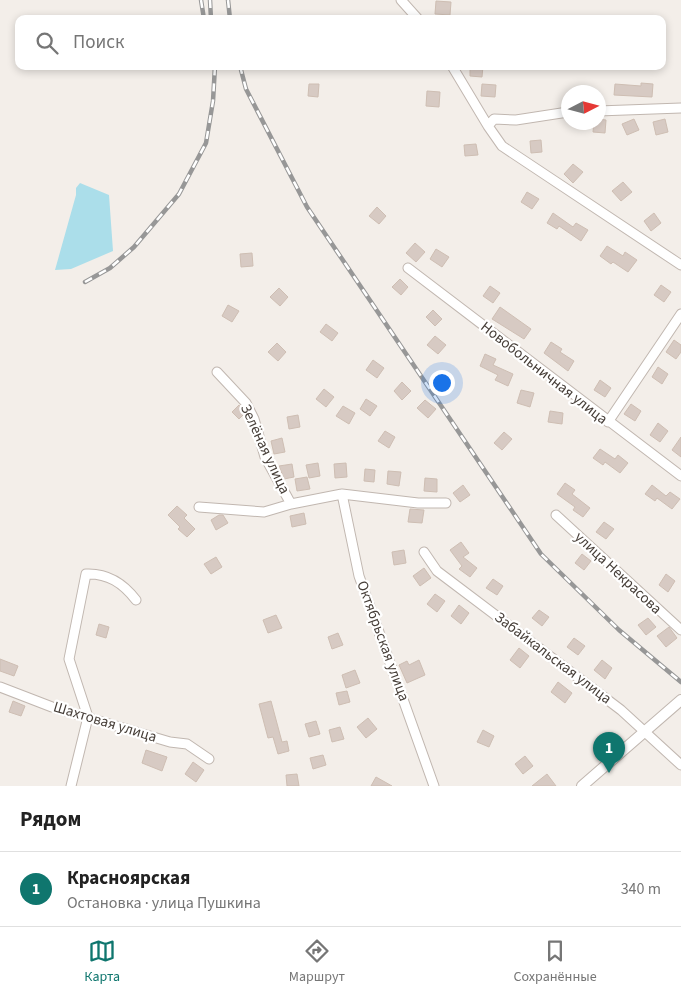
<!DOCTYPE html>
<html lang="ru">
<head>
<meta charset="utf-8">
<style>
	:root { --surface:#fff; --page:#f2f2f2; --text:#222; --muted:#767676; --line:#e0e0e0; --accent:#0f766e }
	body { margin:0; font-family:"Source Sans 3",sans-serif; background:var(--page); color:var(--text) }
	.compass { position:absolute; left:561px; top:85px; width:45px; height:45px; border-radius:50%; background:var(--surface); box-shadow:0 2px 8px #0003; rotate:84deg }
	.you { position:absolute; left:441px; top:382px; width:18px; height:18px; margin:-12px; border:4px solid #fff; border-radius:50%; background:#1a73e8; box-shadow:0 0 0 8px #1a73e833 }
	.badge { display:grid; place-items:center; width:32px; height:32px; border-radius:50%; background:var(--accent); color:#fff; font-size:16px; font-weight:700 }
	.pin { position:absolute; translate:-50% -41px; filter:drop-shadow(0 1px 2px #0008) }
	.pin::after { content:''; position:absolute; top:26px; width:18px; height:15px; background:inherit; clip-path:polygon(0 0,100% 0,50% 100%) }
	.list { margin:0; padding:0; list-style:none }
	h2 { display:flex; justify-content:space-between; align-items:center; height:65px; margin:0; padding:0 20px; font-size:21px }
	h2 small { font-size:16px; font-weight:400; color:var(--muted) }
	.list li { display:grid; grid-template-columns:32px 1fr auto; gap:15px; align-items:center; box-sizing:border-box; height:75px; padding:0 20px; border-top:1px solid var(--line) }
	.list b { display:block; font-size:19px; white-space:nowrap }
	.list p { margin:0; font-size:16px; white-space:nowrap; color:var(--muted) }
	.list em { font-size:16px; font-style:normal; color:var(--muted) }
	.icon { flex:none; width:28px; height:28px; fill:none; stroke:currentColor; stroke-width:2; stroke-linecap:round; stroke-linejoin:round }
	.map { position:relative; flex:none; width:681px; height:786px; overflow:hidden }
	.search { position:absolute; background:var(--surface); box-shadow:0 2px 8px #0003; left:15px; right:15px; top:15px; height:55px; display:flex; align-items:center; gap:12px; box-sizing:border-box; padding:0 18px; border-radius:10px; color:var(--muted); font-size:19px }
	.sheet { height:140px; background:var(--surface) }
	nav { display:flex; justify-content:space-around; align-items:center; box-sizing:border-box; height:70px; border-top:1px solid var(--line); background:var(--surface); font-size:14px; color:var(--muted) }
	nav a { display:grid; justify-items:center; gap:2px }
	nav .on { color:var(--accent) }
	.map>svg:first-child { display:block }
</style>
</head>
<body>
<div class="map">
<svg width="681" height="786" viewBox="0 0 681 786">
	<rect width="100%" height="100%" fill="#f3eee9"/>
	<path fill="#abdeea" d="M80,183L109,195L113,251L71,269L55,270L76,195V188Z"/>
	<path fill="#d7cac3" stroke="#cebeb3" d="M436,1L451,2L450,15L435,14Z
		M470,66H483L482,77L470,76Z
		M641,83L653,84L652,97L614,95L615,84L641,86Z
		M309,84H319L318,97L308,96Z
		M482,84L496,85L495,97L481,96Z
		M427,91L440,92L439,107L426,106Z
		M598,119L606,120L605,133L593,132L594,122H598Z
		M634,119L639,130L627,135L622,124Z
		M665,119L668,132L656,135L653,122Z
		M541,140L542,152L531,153L530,141Z
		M476,144L478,155L465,156L464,145Z
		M573,164L583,172L573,183L564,174Z
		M623,182L632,192L621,201L612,191Z
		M527,192L539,199L532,209L521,202Z
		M377,207L386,216L379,224L369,216Z
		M553,213L573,227L576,223L588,230L581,241L559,226L557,229L547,223Z
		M654,213L661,223L651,231L644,221Z
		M415,243L425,252L416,262L406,253Z
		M607,246L623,256L625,252L637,260L628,272L613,262L611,264L600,256Z
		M436,249L449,257L442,267L430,259Z
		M252,253L253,266L241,267L240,254Z
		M400,279L408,287L401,295L392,287Z
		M661,285L671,292L664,302L654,295Z
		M490,286L500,293L493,303L483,296Z
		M279,288L288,297L280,306L270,297Z
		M228,305L239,311L232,322L222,316Z
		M500,307L531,329L524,339L492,319Z
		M433,310L442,319L435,326L426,317Z
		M326,324L338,333L332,341L320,332Z
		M435,336L446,345L438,354L427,345Z
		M674,340L681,345V352L676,359L666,352Z
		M551,342L562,349L560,352L574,361L568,371L544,353Z
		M277,343L286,352L278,361L268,352Z
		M485,354L496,359L493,365L513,374L508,386L495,380L498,375L480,366Z
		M373,360L384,368L377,378L366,370Z
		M658,367L668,374L662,384L652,377Z
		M600,380L611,388L605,397L594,390Z
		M402,382L411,391L402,400L394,391Z
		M324,389L334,397L326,407L316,399Z
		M521,390L534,393L530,407L517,403Z
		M366,399L377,406L370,416L360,409Z
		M425,400L436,409L428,418L417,408Z
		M631,404L641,411L635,421L624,414Z
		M239,405L244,414L239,419L232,412Z
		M343,406L355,413L349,424L336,416Z
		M550,411L563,413L562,424L548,422Z
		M298,415L300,427L289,429L287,417Z
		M658,423L668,431L660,442L650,435Z
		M385,431L395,437L389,448L378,441Z
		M504,432L512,439L502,450L494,443Z
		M681,437V457L672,450Z
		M282,438L285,452L274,454L271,441Z
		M600,449L615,459L618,455L628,463L620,473L605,462L603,465L593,458Z
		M318,463L320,476L309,478L306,465Z
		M346,463L347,477L335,478L334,464Z
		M292,464L294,477L284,479L279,466Z
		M365,469L375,470L374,482L364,481Z
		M388,471L401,472L399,486L387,484Z
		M307,477L310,489L297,491L295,479Z
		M425,478L437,479V492L424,491Z
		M565,483L575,490L572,494L590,508L583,517L573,510L575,507L557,494Z
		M463,485L470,495L460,502L453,493Z
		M652,485L666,496L670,492L680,499L672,509L657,498L655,501L645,494Z
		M177,506L187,515L184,518L195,529L187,537L178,529L180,527L168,515Z
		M410,509L424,510L422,523L408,522Z
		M304,513L306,524L292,527L290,516Z
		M219,515H223L228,523L216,530L211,520Z
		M604,522L614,529L606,539L596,532Z
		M461,542L469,553L463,557L477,568L470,577L459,569L462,566L450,550Z
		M404,550L406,563L394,565L392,552Z
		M582,554L591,561L584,570L575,563Z
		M216,557L222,567L211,574L204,564Z
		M424,568L431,578L420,586L413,576Z
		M666,574L675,581L668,592L659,585Z
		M493,579L503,586L497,595L486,588Z
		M435,594L445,601L437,612L427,604Z
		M459,605L469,613L461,624L451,616Z
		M539,610L549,617L542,626L532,618Z
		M276,615L282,628L268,633L263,620Z
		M648,618L656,627L646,635L638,625Z
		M99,624L109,627L106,638L96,635Z
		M669,627L677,638L666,647L657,636Z
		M338,633L343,645L332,649L328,637Z
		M574,638L585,646L578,655L567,647Z
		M519,648L529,656L520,668L510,660Z
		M0,659L18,666L14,676L0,671Z
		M419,660L425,675L407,683L399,665L407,661L409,665Z
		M602,660L612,668L605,679L594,670Z
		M355,670L360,683L346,688L342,675Z
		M558,682L572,693L565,703L551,692Z
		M347,691L350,702L339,705L336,693Z
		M13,701L25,706L21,716L9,712Z
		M271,701L282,742L287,741L289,751L278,754L273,737L268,738L259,704Z
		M368,718L377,729L366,738L357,727Z
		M316,721L320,734L309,737L305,724Z
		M340,727L344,739L332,742L329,730Z
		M483,730L494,736L489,747L477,742Z
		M146,750L167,757L162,771L142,763Z
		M323,755L326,765L313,769L310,758Z
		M525,756L533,766L523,774L515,764Z
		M193,762L204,770L196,782L185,774Z
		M297,774L299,786H287L286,775Z
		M547,774L556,786H532Z
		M376,777L392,786H371Z"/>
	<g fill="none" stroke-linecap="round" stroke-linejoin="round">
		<g stroke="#c1b7b0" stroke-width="11">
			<path id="minor" d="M401,0L418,19
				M452,66L488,126
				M598,111L681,108
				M568,112L516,120L494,119L488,126L502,146L681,265
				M408,268L681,476
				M217,372L246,403L254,419L265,457L291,504
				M608,422L681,314
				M342,494L359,576L434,786
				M199,507L264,512L291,504L342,494L418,503H446
				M556,515L681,630
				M424,552L437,571L621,710L681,765
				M0,687L52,707L170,742L187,744L209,759
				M71,786L88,717L69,659L86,574C108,573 123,583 136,600"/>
		</g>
		<g stroke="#c1b7b0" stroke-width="12">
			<path id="tertiary" d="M582,786L681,700"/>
		</g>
		<use href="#minor" stroke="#fff" stroke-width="9"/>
		<use href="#tertiary" stroke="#fff" stroke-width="10"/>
		<g stroke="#979797" stroke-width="4.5">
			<path id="rail" d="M201,0L204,19
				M210,0L211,19
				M228,0L230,19
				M240,66L246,89L307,207L541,554L619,630L681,682
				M85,282L110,268L134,247L179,194L206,143L213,101L215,66"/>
		</g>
		<use href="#rail" stroke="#fff" stroke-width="2.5" stroke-dasharray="8" stroke-linecap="butt"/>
	</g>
	<g text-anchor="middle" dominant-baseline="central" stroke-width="4.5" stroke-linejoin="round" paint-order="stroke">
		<g font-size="15" fill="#463e38" stroke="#fff">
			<text transform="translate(544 373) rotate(38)">Новобольничная улица</text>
			<text transform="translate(265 449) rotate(65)">Зелёная улица</text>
			<text transform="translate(618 573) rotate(43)">улица Некрасова</text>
			<text transform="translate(383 641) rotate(70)">Октябрьская улица</text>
			<text transform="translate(553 658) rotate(37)">Забайкальская улица</text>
			<text transform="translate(105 722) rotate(17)">Шахтовая улица</text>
		</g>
	</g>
</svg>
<svg class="compass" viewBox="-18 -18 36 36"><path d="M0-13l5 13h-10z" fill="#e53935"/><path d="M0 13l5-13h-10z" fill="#767676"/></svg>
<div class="you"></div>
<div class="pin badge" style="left:609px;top:773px">1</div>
<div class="search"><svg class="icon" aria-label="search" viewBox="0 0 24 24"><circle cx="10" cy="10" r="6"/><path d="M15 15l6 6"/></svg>Поиск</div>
</div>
<section class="sheet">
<h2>Рядом<small></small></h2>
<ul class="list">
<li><span class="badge">1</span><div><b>Красноярская</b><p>Остановка · улица Пушкина</p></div><em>340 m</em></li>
</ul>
</section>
<nav>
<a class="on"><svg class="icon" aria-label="map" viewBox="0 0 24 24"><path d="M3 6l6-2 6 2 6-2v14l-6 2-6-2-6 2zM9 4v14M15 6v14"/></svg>Карта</a>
<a><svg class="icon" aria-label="directions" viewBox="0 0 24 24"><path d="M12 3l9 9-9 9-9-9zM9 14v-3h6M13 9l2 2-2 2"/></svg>Маршрут</a>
<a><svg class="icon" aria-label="saved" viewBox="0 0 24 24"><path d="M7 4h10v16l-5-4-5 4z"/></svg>Сохранённые</a>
</nav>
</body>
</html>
